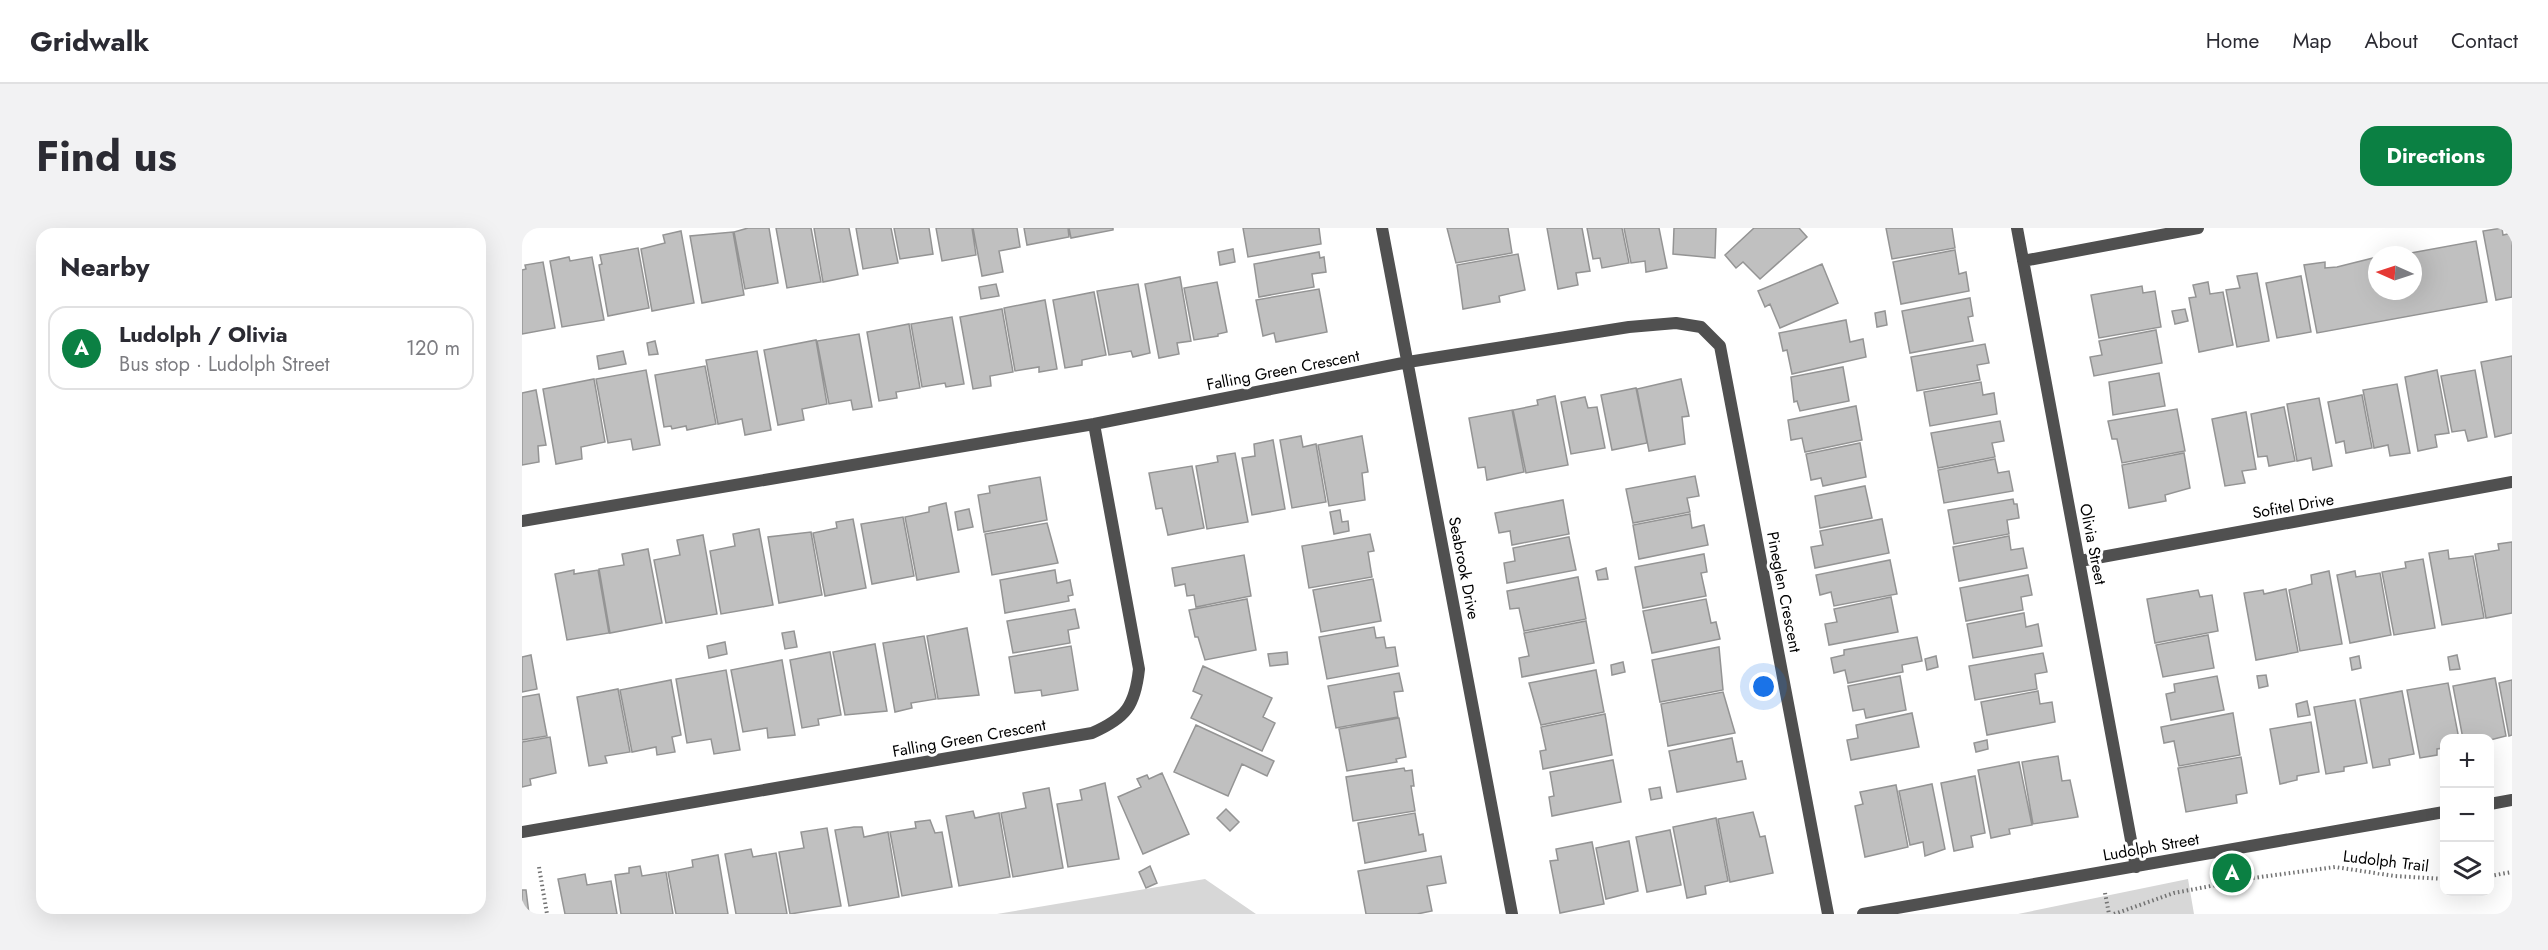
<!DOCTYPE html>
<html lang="en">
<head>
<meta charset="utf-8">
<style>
	:root { --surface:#fff; --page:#f2f2f3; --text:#2b2b33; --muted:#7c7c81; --line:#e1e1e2; --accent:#0b8043 }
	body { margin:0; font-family:Jost,sans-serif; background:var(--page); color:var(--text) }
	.controls { position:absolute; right:18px; bottom:18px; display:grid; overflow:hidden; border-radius:12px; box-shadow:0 6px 24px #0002 }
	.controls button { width:54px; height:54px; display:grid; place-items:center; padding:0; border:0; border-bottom:2px solid var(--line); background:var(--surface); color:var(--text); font:30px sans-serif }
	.compass { position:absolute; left:1846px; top:18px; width:54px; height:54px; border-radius:50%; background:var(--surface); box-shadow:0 6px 24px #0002; rotate:273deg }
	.you { position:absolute; left:1242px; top:459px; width:21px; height:21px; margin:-15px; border:4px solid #fff; border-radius:50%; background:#1a73e8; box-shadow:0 0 0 9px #1a73e833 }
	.badge { display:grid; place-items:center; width:39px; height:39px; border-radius:50%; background:var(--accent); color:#fff; font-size:20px; font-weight:700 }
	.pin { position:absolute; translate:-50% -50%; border:3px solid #fff; box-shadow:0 2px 6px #0006 }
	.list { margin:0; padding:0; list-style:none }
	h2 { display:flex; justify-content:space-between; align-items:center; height:78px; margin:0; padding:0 24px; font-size:26px }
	h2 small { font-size:20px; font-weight:400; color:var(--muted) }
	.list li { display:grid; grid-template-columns:39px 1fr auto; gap:18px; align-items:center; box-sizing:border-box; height:84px; margin:0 12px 12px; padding:0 12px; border:2px solid var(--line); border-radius:18px }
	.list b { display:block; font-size:22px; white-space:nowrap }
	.list p { margin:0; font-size:20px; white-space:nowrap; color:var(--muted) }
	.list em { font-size:20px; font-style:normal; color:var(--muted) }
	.icon { flex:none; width:33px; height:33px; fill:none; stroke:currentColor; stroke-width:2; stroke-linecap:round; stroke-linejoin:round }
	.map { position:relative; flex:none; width:1990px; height:686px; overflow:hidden; border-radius:18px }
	header { display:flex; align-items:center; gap:36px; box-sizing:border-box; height:84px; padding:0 30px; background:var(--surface); border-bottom:2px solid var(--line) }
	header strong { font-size:28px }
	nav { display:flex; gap:33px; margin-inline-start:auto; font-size:21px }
	.intro { display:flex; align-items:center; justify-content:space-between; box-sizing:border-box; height:144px; padding:0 36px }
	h1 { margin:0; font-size:42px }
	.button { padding:15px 27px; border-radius:18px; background:var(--accent); color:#fff; font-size:21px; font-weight:700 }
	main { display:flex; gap:36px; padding:0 36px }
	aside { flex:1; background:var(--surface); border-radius:18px; box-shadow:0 6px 24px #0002 }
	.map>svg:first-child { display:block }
</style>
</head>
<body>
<header>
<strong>Gridwalk</strong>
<nav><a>Home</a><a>Map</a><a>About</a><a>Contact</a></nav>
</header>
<div class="intro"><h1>Find us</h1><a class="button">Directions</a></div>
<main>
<aside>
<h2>Nearby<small></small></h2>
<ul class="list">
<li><span class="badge">A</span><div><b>Ludolph / Olivia</b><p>Bus stop · Ludolph Street</p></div><em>120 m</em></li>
</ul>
</aside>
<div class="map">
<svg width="1990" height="686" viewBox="0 0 1990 686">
	<rect width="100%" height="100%" fill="#fff"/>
	<path fill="#d7d7d7" d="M683,651L734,686H475Z
		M1666,651L1672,686H1496Z"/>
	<path fill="#c0c0c0" stroke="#949494" stroke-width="1.5" d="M226,0H247L256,55L223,61L212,4Z
		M254,0H289L299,54L265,60Z
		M292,0H327L336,47L301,54Z
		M334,0H369L376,35L341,41Z
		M372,0H407L411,26L378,31Z
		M414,0H450L454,27L420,33Z
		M451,0H495L498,19L477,23L481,44L460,48Z
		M502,0H546L547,9L505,17Z
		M547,0H591V2L549,10Z
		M721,0H797L799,16L726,29Z
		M925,0H986L990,25L934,35Z
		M1025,0H1060L1068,43L1054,45L1056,57L1036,61Z
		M1065,0H1100L1107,35L1080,40L1078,30L1071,31Z
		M1102,0H1137L1145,40L1124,44L1123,33L1109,35Z
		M1152,0H1194L1193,30L1151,26Z
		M1232,0H1277L1285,9L1238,51L1221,34L1214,40L1203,27Z
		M1364,0H1430L1433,20L1370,31Z
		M1980,0L1981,7L1990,5V69L1974,72L1961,3Z
		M159,3L172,75L130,83L119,21L143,15L141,7Z
		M211,4L222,67L180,75L168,8Z
		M1954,13L1965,74L1795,105L1782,37L1803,34V40L1815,39L1855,29V63H1891V27H1878Z
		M116,20L127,80L86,88L77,37L80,36L78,27Z
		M711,21L713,34L698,37L696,24Z
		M1433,22L1437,46L1444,44L1447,63L1379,76L1371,34Z
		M797,24L798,30L802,29L804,44L790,46L792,59L737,69L732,36Z
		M996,26L1003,62L977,68L978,74L941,81L935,37Z
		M47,29L48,33L70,29L82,92L40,99L28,33Z
		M21,34L33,100L0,106V42L4,41L3,37Z
		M1300,36L1316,75L1258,100L1248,76L1243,79L1236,63Z
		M1735,45L1747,113L1715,119L1704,62L1718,60L1715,48Z
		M1779,48L1789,104L1755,110L1744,55Z
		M658,49L669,113L655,115L657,126L637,130L623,56Z
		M695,54L705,104L696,106V108L672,112L662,60Z
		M1686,54L1688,66L1701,64L1711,117L1677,124L1667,70L1674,69L1671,57Z
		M474,56L477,68L459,71L457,59Z
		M616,56L628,125L611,129L609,123L587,127L575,63Z
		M1620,58L1621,65L1633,63L1639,99L1577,110L1569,67Z
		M797,61L805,104L754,114L752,105L741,108L734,72Z
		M572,64L584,127L560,132V137L543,140L531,72Z
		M1448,70L1451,88L1446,89L1451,113L1388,125L1380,83Z
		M523,72L535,141L517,144V139L493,143L482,80Z
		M480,81L491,144L468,148L469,158L451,161L438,89Z
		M1663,81L1666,93L1653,96L1650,83Z
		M1363,83L1365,97L1355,99L1353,85Z
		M430,89L442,156L424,159L423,155L400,159L389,96Z
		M1324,92L1328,114L1341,111L1344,129L1270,146L1265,122L1261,123L1257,105Z
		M387,96L398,160L374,164L375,170L357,173L345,104Z
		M1634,102L1640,135L1572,148L1568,129L1580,127L1577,113Z
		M337,106L350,179L331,182L329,172L307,176L295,113Z
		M294,112L305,176L280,181L282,192L256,197L242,122Z
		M133,113L136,126L127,127L125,115Z
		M1463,116L1467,135L1455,137L1458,152L1395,163L1389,129Z
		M101,123L104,136L77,141L75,128Z
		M235,123L249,202L223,207L220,191L196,196L184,132Z
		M1990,128V205L1973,209L1959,134Z
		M183,138L194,196L165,202L164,198L150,201L149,198L142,199L133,147Z
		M1321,139L1327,173L1278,183L1275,173L1272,174L1269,149Z
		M124,142L138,217L111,222L109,211L86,215L74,151Z
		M1915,142L1927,205L1913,207L1915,219L1896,223L1883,149Z
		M1953,142L1965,209L1946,213L1943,202L1930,204L1919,148Z
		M1637,145L1643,178L1591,187L1587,154Z
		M72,151L83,214L59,219L60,231L34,236L21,161Z
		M1159,151L1167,188L1160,189L1163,216L1127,223L1115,161Z
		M1459,154L1461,167L1472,165L1475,186L1408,198L1402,164Z
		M1875,156L1888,225L1868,228L1866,217L1852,220L1841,162Z
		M1114,160L1125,215L1090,222L1079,167Z
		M14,162L24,217L16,218L17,234L0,237V165Z
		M1840,167L1850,220L1824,225L1822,213L1814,215L1806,174Z
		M1033,168L1046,237L1004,245L991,182L1016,177L1015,172Z
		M1063,169L1066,180L1075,179L1083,220L1049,226L1039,174Z
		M1797,170L1810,238L1791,242L1789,230L1775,233L1765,176Z
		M1334,178L1340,212L1283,224L1280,210L1269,212L1266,192Z
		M1762,179L1773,233L1747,238L1745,228L1736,229L1729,186Z
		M1655,181L1663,223L1600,235L1595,211H1590L1586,193Z
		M990,182L1002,244L965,252L963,239L956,240L947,190Z
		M1724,184L1734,241L1720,243L1723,255L1703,258L1690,191Z
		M1478,193L1482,213L1470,215L1473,229L1416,240L1409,205Z
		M779,208L781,219L794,216L804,274L770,280L758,212Z
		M840,208L846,244L840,245L843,272L807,278L796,217Z
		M751,212L763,281L730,287L720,230L733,228L732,216Z
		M1338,215L1344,249L1301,258L1299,250L1289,252L1284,226Z
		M713,225L726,294L685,301L674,238L696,234L695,228Z
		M1662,225L1668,260L1643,267L1644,273L1607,280L1600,237Z
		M1473,231L1476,245L1487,243L1491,263L1422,275L1416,242Z
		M670,238L682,300L646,307L640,280L634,281L627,245Z
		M1173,248L1177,268L1165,270L1168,284L1111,295L1104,261Z
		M518,249L525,292L462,304L456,267L468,265L467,258Z
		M1343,258L1350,290L1298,300L1293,268Z
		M1491,271L1492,276H1495L1497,290L1485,292L1487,306L1432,316L1426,282Z
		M1041,272L1047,306L990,317L988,303L977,305L973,285Z
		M424,275L437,344L395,352L383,289L407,284V279Z
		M447,281L451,299L436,302L433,284Z
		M818,282L820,294L826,293L827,303L812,306L808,284Z
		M1168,286L1170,300L1182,297L1186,317L1117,331L1111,297Z
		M381,289L392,348L350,356L339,296Z
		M331,291L344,360L303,368L291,305L315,300L314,294Z
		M1360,291L1367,325L1293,340L1289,319L1301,317L1298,303Z
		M525,295L536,335L470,347L463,306Z
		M237,301L251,377L199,386L188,323L213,318L211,306Z
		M289,304L300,367L257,375L246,309Z
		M848,306L852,323L846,324L850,349L787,360L780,318Z
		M181,307L195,386L144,395L132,332L158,327L155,312Z
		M1487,308L1489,322L1501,320L1505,340L1437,353L1431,319Z
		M1047,309L1054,342L985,355L982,335L993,333L991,320Z
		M1990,314V385L1964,390L1953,326L1977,322L1976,316Z
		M126,321L140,395L88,405L77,341L102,337L100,326Z
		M1926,322L1927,331L1951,328L1962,390L1920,397L1907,325Z
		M1182,326L1185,344L1179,345L1184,368L1121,380L1113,339Z
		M722,327L729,368L674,379L672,367L665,368L663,356L653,358L650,340Z
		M1901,331L1913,400L1872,407L1860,344L1884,340L1883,334Z
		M1368,332L1375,366L1312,378L1309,364L1298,367L1294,347Z
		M1084,340L1086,351L1076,352L1074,343Z
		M52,342V346L76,342L87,405L45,412L33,346Z
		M533,342L535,355L548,352L551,367L546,368L547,373L483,385L478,352Z
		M1807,343L1820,416L1778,423L1767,362L1790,356L1789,347Z
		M1833,343L1834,349L1858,345L1869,407L1828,415L1815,347Z
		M1506,347L1510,367L1499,369L1501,382L1444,393L1438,360Z
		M1056,349L1064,391L1002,403L997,380L988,381L985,363Z
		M851,351L859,393L799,404L791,362Z
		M1764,361L1776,424L1734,432L1722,365L1741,362L1742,366Z
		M1676,362L1678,369L1690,367L1696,403L1633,415L1625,371Z
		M1369,369L1376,404L1307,417L1303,396L1315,394L1312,381Z
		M725,371L734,422L683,432L676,409H673L667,382Z
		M1184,371L1189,395L1194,394L1198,411L1130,425L1121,383Z
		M553,381L557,400L546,402L548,415L491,425L485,393Z
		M1502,385L1504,399L1516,396L1520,418L1451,430L1445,396Z
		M1064,393L1072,435L1000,449L997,430L1007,428L1002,405Z
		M852,399L854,410L862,409L864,420L873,419L876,438L805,451L797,409Z
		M445,400L457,467L416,471L405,408Z
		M272,403L275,419L263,421L260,405Z
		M1686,407L1692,440L1641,449L1634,417Z
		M402,408L414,471L389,475L390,480L373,484L361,415Z
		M1395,409L1400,433L1380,437L1381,444L1326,455L1323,442L1312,445L1309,430L1322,427V422Z
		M203,414L205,426L187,430L185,418Z
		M353,416L365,483L323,487L311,424Z
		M549,418L556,462L520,468L519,462L493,465L487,429Z
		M1197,419L1201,462L1138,474L1130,432Z
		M308,424L319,487L296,491L297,497L280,500L268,432Z
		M765,424L766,436L748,438L746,426Z
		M1521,425L1525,444L1513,446L1515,461L1453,472L1447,438Z
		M9,427L15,461L0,464V429Z
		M1935,427L1938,441L1928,442L1926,429Z
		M1414,428L1416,439L1405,442L1403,431Z
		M1837,428L1839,440L1830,442L1828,430Z
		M260,432L273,507L246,510L245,500L221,504L209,442Z
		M1101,434L1103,444L1090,447L1089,437Z
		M681,438L750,470L741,489L753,495L740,523L669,490L680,467L671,463Z
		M204,442L218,522L192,526L189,511L165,515L154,451Z
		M1074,442L1082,484L1019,497L1007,455Z
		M877,445L881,463L872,464L876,489L814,500L806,458Z
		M1744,447L1746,458L1737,460L1735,448Z
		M1378,448L1384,482L1344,490L1342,481L1331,483L1326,458Z
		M1695,448L1702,482L1649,492L1644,466L1653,464L1652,456Z
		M1973,450L1984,508L1968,512L1941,511L1931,458Z
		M149,452L159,507L150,509L153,524L135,527L134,519L110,524L98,462Z
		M1990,452V507L1987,508L1977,455Z
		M1926,455L1937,511H1922V520L1915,521V527L1898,530L1885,462Z
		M96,461L108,524L83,528L85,535L67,538L55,469Z
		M1516,463L1518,476L1530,474L1533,494L1465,507L1459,474Z
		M1880,463L1892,526L1867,531L1868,537L1851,540L1838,471Z
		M1201,464L1213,505L1146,518L1139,476Z
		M17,466L25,508L0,512V469Z
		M1833,472L1845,535L1822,539V543L1804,546L1792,479Z
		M1785,473L1788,487L1776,489L1774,476Z
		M1390,485L1397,519L1329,532L1325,512L1336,510L1334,497Z
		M1711,485L1718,527L1657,538L1652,513L1642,515L1639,499Z
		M1083,486L1090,527L1021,541L1018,523L1024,522L1019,499Z
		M877,490L884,529L874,531L875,534L825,543L817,501Z
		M1789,494L1797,544L1775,548V552L1758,556L1748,501Z
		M674,497L752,533L745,548L720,536L706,568L652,544Z
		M28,509L34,545L8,551L9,557L0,559V514Z
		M1210,510L1215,534L1220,533L1224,551L1155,564L1147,523Z
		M1465,512L1466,521L1454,524L1452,515Z
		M1536,528L1540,553L1548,552L1556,589L1511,596L1500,534Z
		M1719,529L1725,565L1714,567L1715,575L1664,584L1656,540Z
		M1091,532L1099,574L1030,588L1027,569L1032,568L1028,544Z
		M1497,534L1510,597L1487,601L1488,606L1469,610L1456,542Z
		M882,540L883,543L890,542L892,558H889L893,583L831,593L824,549Z
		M640,545L667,606L621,626L596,569L619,559L615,551L625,547L627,551Z
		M1453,548L1463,605L1449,608L1451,619L1432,623L1419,555Z
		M583,555L597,631L546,639L535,576L560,572L558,562Z
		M1410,556L1423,621L1403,628L1401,614L1388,617L1377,563Z
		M1374,557L1386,619L1343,629L1333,578L1341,576L1338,564Z
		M1138,559L1140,570L1129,572L1127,561Z
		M527,560L541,640L491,649L479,585L504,580L501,565Z
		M704,581L717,594L708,603L695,590Z
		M451,583L453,590L477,585L488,649L437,658L424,588Z
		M1231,584L1238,609L1243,608L1251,645L1208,654L1196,591Z
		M893,585L897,607L901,606L904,623L843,635L836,595Z
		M1194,590L1206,653L1183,658L1184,666L1165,670L1151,599Z
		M408,592L413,605L420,604L430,659L380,668L368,604L394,600L393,594Z
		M332,599H340L342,609L366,604L377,669L327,678L313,602Z
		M305,600L319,678L268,686L257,624L282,620L279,604Z
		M1148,602L1159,657L1125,664L1114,609Z
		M1107,613L1116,663L1084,671L1074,620Z
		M1070,614L1082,676L1038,685L1028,633L1036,632L1034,621Z
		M229,621L231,629L254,625L265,686H214L203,626Z
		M196,627L206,686H154L146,644L171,639L170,632Z
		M919,628L924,655L905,658L910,683L895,686H844L836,643Z
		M118,638L120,648L144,644L151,686H99L93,647L107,645V640Z
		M628,638L635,655L624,660L617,644Z
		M63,646L65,657L89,653L95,686H43L36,651Z
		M0,662H4L7,686H0Z"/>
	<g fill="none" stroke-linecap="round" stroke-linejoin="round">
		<path stroke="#727272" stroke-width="4" stroke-dasharray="1.5 3" stroke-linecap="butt" d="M17,639L25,686
			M1968,648L1990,644
			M1583,665L1587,686
			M1592,686L1652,665L1731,650L1813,639L1873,648L1922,651"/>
		<path stroke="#505050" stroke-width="12" d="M860,0L990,686
			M1495,0L1614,639
			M1501,33L1676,0
			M0,293L572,196L886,134L1107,99L1154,95L1179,99L1198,118L1306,686
			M1558,333L1990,254
			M1968,576L1990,572
			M0,604L570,505C604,490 613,478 617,441L572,196
			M1341,686L1922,584"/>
	</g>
	<g text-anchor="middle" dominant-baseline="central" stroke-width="6" stroke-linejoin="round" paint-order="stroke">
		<g font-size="16" fill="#000" stroke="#fff">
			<text transform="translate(761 142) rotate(-11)">Falling Green Crescent</text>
			<text transform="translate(1771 278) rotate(-10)">Sofitel Drive</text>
			<text transform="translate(1571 316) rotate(79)">Olivia Street</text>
			<text transform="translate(942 340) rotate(79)">Seabrook Drive</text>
			<text transform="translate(1262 364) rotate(79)">Pineglen Crescent</text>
			<text transform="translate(447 510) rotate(-10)">Falling Green Crescent</text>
			<text transform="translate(1629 619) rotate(-10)">Ludolph Street</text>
			<text transform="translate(1864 633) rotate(7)">Ludolph Trail</text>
		</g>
	</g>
</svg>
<div class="controls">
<button>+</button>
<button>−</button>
<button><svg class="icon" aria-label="layers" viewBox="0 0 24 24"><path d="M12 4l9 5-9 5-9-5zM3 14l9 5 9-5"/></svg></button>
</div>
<svg class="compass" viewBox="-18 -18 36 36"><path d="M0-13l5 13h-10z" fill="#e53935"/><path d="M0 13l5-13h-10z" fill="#7c7c81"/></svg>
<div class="you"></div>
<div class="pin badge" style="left:1710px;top:645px">A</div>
</div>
</main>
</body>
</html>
